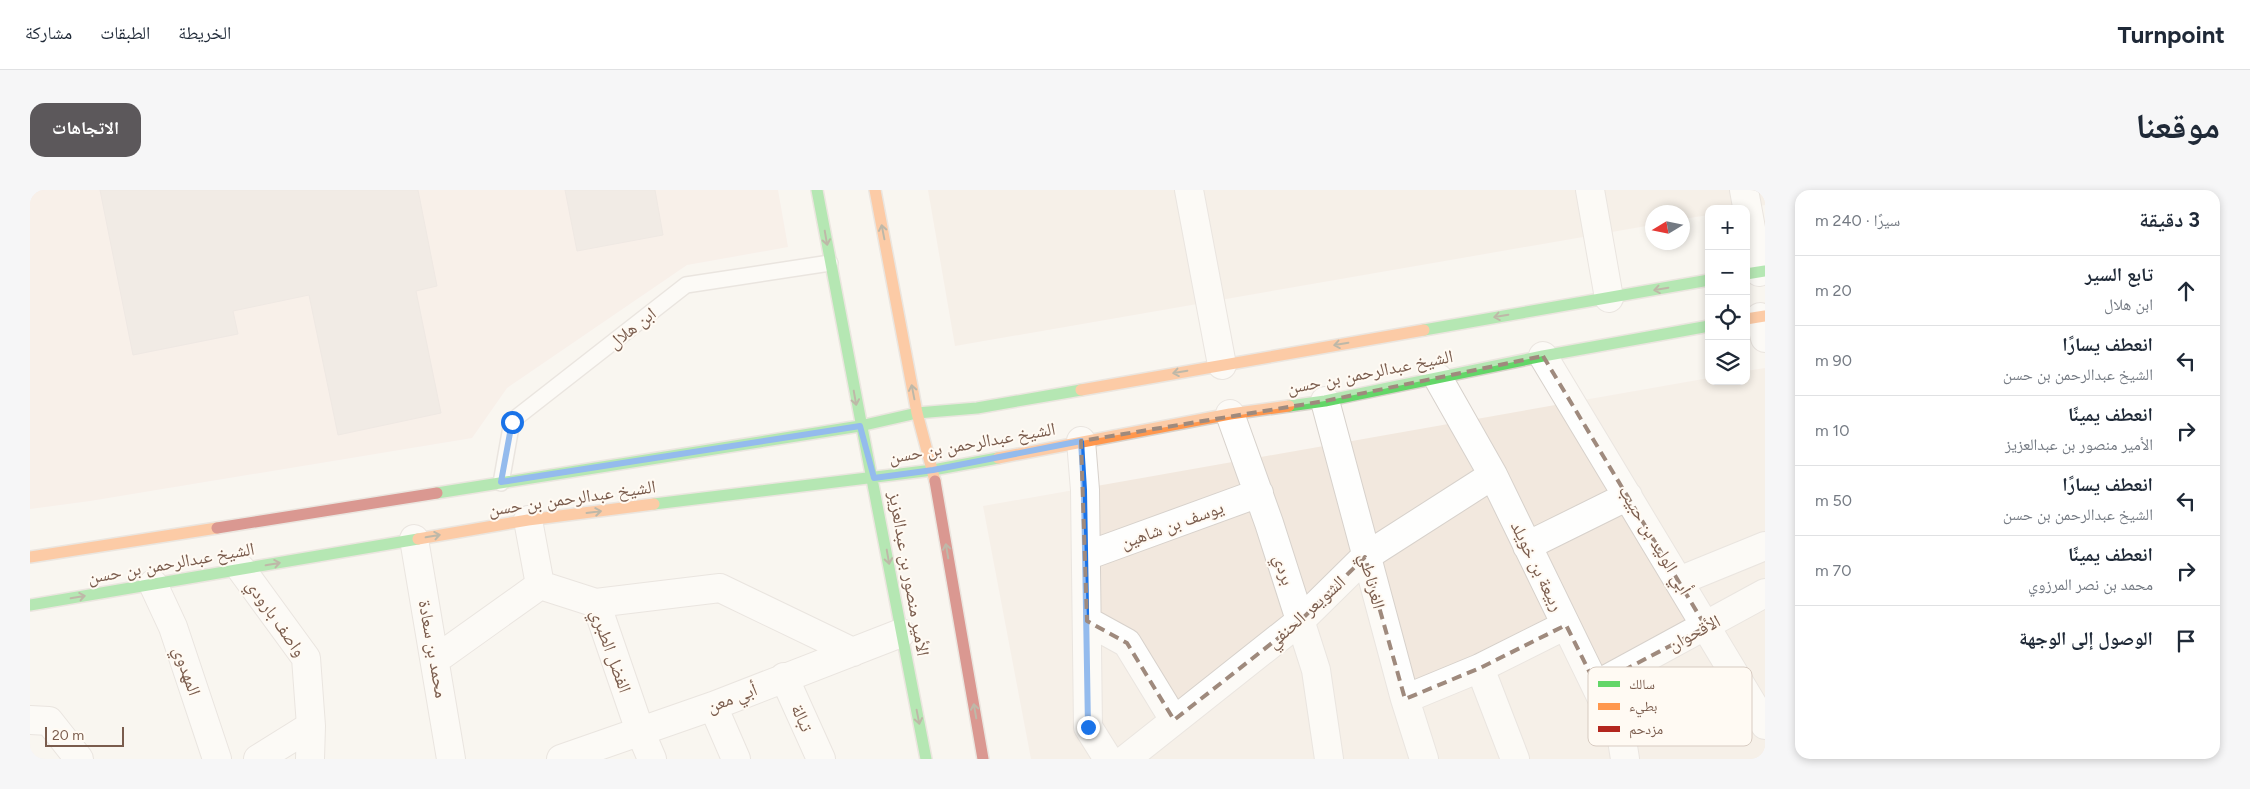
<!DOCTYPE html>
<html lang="ar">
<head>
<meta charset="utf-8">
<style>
	:root { --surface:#fff; --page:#f6f6f7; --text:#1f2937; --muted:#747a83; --line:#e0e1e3; --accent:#5c585b }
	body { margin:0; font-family:Figtree,"Noto Naskh Arabic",sans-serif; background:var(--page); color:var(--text); direction:rtl }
	.controls { position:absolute; right:15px; top:15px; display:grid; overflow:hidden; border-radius:10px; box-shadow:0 2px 8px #0003 }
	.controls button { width:45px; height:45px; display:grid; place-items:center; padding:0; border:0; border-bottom:1px solid var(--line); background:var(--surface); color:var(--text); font:25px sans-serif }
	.compass { position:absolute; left:1615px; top:15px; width:45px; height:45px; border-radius:50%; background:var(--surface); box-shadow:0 2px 8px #0003; rotate:260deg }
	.scale { position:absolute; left:15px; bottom:12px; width:79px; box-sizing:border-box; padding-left:5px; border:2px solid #7a5c4d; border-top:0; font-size:14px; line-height:18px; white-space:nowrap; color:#7a5c4d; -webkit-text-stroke:4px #fffaf3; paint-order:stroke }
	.stop { position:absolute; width:15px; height:15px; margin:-11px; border:4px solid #1a73e8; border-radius:50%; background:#fff }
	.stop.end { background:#1a73e8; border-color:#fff; box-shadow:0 1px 5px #0008 }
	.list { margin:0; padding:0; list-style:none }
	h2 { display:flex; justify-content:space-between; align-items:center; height:65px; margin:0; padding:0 20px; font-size:21px }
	h2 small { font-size:16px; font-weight:400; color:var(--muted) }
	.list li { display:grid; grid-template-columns:32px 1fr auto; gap:15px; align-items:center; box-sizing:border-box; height:70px; padding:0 20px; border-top:1px solid var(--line) }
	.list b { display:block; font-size:19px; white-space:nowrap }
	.list p { margin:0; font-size:16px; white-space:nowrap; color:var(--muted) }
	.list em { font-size:16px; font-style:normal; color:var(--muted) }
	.icon { flex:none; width:28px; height:28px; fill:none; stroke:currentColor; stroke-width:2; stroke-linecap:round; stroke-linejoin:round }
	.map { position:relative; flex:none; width:1735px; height:569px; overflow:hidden; direction:ltr; border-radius:15px }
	header { display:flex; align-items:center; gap:30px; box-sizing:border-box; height:70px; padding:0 25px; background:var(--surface); border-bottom:1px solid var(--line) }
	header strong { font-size:24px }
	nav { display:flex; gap:28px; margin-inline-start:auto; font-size:18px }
	.intro { display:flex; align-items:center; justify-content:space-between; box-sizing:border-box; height:120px; padding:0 30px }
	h1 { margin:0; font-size:35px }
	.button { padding:12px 22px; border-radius:15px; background:var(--accent); color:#fff; font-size:18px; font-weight:700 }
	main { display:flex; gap:30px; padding:0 30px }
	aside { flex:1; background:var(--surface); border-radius:15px; box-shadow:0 2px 8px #0003 }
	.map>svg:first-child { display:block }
</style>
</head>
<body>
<header>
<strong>Turnpoint</strong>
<nav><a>الخريطة</a><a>الطبقات</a><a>مشاركة</a></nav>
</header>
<div class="intro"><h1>موقعنا</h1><a class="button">الاتجاهات</a></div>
<main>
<aside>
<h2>3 دقيقة<small>سيرًا · 240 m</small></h2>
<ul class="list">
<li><svg class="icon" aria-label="ahead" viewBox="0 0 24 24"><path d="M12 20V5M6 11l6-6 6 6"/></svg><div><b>تابع السير</b><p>ابن هلال</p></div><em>20 m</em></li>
<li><svg class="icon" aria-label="left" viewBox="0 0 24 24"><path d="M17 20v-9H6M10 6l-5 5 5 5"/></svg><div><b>انعطف يسارًا</b><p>الشيخ عبدالرحمن بن حسن</p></div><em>90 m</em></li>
<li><svg class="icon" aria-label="right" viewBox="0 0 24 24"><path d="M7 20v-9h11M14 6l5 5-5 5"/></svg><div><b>انعطف يمينًا</b><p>الأمير منصور بن عبدالعزيز</p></div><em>10 m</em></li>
<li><svg class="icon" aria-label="left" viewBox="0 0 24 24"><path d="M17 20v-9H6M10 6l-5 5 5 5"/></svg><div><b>انعطف يسارًا</b><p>الشيخ عبدالرحمن بن حسن</p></div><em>50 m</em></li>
<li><svg class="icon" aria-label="right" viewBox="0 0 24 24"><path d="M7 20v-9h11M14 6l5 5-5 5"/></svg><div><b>انعطف يمينًا</b><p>محمد بن نصر المرزوي</p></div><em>70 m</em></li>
<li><svg class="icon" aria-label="arrive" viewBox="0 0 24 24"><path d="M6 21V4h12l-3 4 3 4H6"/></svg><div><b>الوصول إلى الوجهة</b></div></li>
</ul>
</aside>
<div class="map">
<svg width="1735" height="569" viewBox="0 0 1735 569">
	<rect width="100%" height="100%" fill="#f9f5f0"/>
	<path fill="#f2e8de" d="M898,0H1735V15L1714,19H1679V25L1653,29L1652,22H1622V35L925,156Z
		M1735,178V569H1001L953,316L1679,188V191H1716V181Z"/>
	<path fill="#f6e8e1" d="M0,0H748L758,57L657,75L477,198L442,248L60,311L0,319Z"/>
	<path fill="#e6ded7" stroke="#e2d8d2" d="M70,0H388L407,96L386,101L411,223L308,245L279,105L203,121L208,144L103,165Z
		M535,0H625L633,45L547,61Z"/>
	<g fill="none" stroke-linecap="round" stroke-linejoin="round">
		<g stroke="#d7d1cb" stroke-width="18">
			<path id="lane" d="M471,293L482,231L656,95L800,73"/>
		</g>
		<g stroke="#d7d1cb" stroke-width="30">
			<path id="street" d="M1159,0L1192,175
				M1560,0L1579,108
				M1714,0L1729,82
				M1730,127L1735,148
				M1513,166L1735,535
				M1408,188L1463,285L1592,550L1595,569
				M1295,211L1375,509L1394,569
				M1200,224L1239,333L1286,480L1299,569
				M1051,251L1055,300L1058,537L1078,569
				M498,330L510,395
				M384,349L421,569
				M1497,356L1598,306
				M1056,366L1229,303
				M211,379L276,468L281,536L280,569
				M1649,391L1735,356
				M123,394L143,437L187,569
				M566,413L690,398L823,462
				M1057,431L1097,453L1144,530
				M405,470L510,395L566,413L610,541L622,569
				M1450,478L1485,569
				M754,487L791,569
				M1566,495L1735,403
				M1375,509L1450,478L1536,435
				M683,516L706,569
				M0,530L19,531L49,569
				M228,569L281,536
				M531,569L683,516L871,443
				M1096,569L1270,431L1335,367L1463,285"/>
		</g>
		<g stroke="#d9d2cb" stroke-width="14">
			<path id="fast" d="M787,0C822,190 860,379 896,569
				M1716,84L1735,81
				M1394,140L1679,90
				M1259,216L1295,211L1513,166L1679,136
				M407,303L830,236L887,223L947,218L1051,200
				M624,314L903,280L968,268
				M0,415L388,349"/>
		</g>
		<g stroke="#d9d2cb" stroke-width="14">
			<path id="slow" d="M845,0L887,223L905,291
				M1716,129L1735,126
				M1051,200L1394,140
				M968,268L1200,224L1259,216
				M388,349L498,330L624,314
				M0,367L187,338"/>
		</g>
		<g stroke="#d9d2cb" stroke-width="14">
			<path id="jam" d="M905,291L953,569
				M187,338L407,303"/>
		</g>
		<use href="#lane" stroke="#fefefd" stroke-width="15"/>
		<use href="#street" stroke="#fefefd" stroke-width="28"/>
		<use href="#fast" stroke="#63d668" stroke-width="11"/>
		<use href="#slow" stroke="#ff974d" stroke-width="11"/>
		<use href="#jam" stroke="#b3261e" stroke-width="11"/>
	</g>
	<defs><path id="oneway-shaft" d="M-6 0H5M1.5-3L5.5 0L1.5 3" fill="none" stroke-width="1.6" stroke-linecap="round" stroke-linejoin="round" transform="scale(1.25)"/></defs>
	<g stroke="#776e51">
		<use href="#oneway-shaft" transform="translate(853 42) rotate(-101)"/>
		<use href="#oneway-shaft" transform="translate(796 48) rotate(80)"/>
		<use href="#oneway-shaft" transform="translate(1631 99) rotate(170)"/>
		<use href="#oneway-shaft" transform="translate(1471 126) rotate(170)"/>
		<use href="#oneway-shaft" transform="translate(1311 154) rotate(170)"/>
		<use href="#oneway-shaft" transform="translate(1150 182) rotate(170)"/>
		<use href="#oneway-shaft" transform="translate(883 202) rotate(-101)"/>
		<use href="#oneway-shaft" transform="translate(825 208) rotate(80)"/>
		<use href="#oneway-shaft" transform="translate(564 322) rotate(-7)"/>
		<use href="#oneway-shaft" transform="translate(403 346) rotate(-10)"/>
		<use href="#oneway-shaft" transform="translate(917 361) rotate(-100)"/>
		<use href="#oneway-shaft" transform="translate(858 367) rotate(80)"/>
		<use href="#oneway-shaft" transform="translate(243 374) rotate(-10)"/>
		<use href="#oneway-shaft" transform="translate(48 407) rotate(-10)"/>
		<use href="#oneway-shaft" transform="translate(945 521) rotate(-100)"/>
		<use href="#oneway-shaft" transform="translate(888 527) rotate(79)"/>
	</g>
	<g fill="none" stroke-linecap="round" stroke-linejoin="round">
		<path stroke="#1a73e8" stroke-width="6" d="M482,232L471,292L830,236L844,288L903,280L1051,251L1054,300L1058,537"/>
	</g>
	<path d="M0 0H1735V569H0ZM1513,166L1676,437L1566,495L1536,435L1450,478L1375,509L1335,367L1270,431L1144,530L1097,453L1057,431L1051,251L1295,211Z" fill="#f9f5f0" fill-opacity=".55" fill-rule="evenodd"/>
	<path fill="none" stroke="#9f8a7d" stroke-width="4" stroke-dasharray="10 6" stroke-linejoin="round" d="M1513,166L1676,437L1566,495L1536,435L1450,478L1375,509L1335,367L1270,431L1144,530L1097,453L1057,431L1051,251L1295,211Z"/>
	<g text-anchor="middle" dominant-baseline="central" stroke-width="4" stroke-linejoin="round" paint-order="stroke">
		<g font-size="18" fill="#7a5c4d" stroke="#fffaf3">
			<text transform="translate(602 138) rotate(-38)">ابن هلال</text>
			<text transform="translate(1340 182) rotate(-11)">الشيخ عبدالرحمن بن حسن</text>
			<text transform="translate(942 253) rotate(-10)">الشيخ عبدالرحمن بن حسن</text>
			<text transform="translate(542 308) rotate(-8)">الشيخ عبدالرحمن بن حسن</text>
			<text transform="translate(1142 335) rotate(-20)">يوسف بن شاهين</text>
			<text transform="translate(1625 350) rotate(59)">أبي الوليد بن حبيب</text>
			<text transform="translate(141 373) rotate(-10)">الشيخ عبدالرحمن بن حسن</text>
			<text transform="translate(1507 376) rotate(64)">ربيعة بن خويلد</text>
			<text transform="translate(1254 380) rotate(73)">بردي</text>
			<text transform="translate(879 384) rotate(80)">الأمير منصور بن عبدالعزيز</text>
			<text transform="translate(1342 391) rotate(75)">الغرناطي</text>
			<text transform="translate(1276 422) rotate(-42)">الشويعر الحنفي</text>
			<text transform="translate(246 428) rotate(55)">واصف بارودي</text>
			<text transform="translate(1664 443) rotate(-28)">الأقحوان</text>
			<text transform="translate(403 459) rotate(80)">محمد بن سعادة</text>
			<text transform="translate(581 461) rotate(70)">الفضل الطبري</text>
			<text transform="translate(157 481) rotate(71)">المهدوي</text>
			<text transform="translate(702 508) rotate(-21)">أبي معن</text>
			<text transform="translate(772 528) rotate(66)">تبالة</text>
		</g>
	</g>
	<rect x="1558" y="477" width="164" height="79" rx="8" fill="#fffaf3" stroke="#d7cbc1" stroke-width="1"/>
	<rect x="1568" y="491" width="22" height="6" fill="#63d668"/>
	<rect x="1568" y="513" width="22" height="7" fill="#ff974d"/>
	<rect x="1568" y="536" width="22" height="6" fill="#b3261e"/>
	<g font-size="14" fill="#7a5c4d">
		<text x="1599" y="499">سالك</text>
		<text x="1599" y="521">بطيء</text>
		<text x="1599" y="544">مزدحم</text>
	</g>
</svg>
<div class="controls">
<button>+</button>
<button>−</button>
<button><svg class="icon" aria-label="locate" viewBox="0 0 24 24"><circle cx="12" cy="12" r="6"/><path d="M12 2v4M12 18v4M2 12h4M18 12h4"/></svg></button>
<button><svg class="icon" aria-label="layers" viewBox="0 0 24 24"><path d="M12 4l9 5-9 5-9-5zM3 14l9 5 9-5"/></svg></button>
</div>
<svg class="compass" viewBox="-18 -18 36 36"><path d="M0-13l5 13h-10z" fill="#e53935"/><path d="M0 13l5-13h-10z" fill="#747a83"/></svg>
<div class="scale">20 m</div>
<div class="stop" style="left:482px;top:232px"></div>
<div class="stop end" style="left:1058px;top:537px"></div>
</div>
</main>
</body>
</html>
